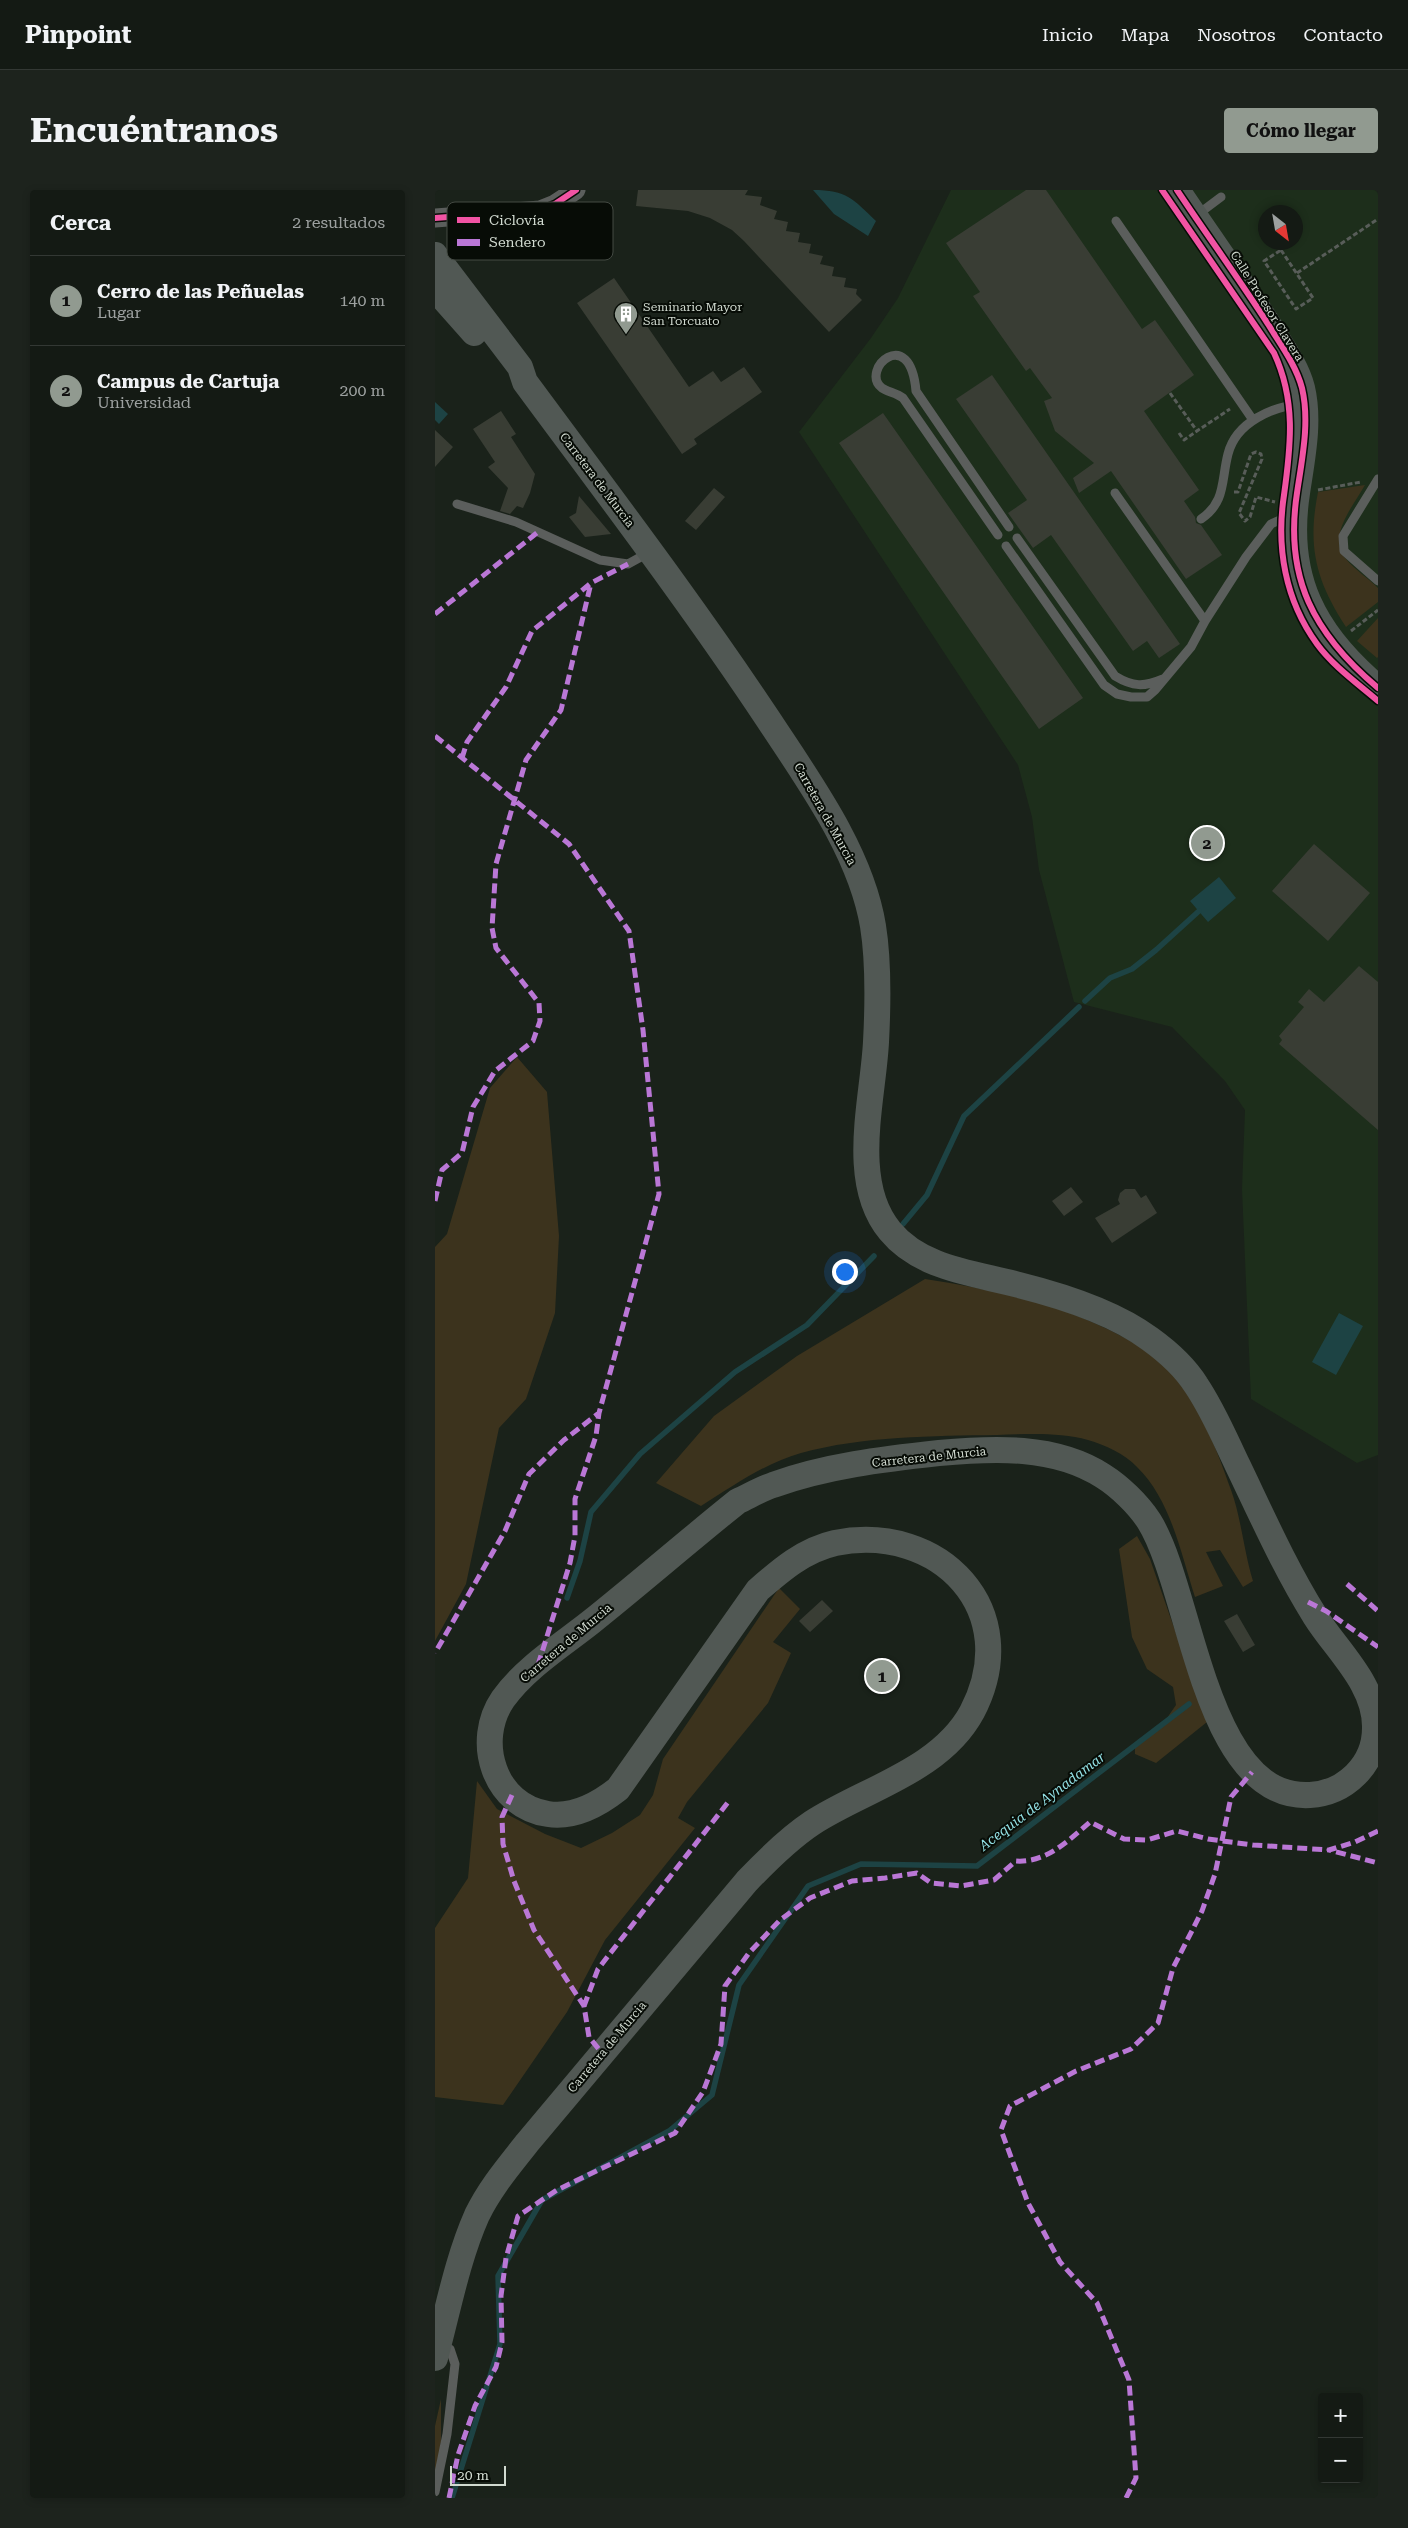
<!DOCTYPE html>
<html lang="es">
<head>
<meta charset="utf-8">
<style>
	:root { --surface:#141a14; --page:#1d231d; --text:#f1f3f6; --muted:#9da1a0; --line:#333834; --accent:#919a90 }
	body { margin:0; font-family:"Roboto Serif",serif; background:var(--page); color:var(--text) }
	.controls { position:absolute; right:15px; bottom:15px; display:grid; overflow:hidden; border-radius:5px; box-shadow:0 2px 8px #0003 }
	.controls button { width:45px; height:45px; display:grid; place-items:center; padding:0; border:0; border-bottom:1px solid var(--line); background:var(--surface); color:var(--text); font:25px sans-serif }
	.compass { position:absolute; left:823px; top:15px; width:45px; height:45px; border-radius:50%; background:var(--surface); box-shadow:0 2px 8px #0003; rotate:149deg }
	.scale { position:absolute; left:15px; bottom:12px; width:56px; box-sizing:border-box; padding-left:5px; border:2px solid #d1dad0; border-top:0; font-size:14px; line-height:18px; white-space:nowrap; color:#d1dad0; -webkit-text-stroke:4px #070c06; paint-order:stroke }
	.you { position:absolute; left:409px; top:1081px; width:18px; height:18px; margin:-12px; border:4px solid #fff; border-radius:50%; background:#1a73e8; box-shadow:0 0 0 8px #1a73e833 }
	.badge { display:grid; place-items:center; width:32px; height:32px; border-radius:50%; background:var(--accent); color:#111; font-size:16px; font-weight:700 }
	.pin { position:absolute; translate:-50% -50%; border:2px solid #fff; box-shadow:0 1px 5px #0006 }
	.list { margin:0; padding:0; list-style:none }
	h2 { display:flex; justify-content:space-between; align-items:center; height:65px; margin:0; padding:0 20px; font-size:21px }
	h2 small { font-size:16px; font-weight:400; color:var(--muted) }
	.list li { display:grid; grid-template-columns:32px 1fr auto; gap:15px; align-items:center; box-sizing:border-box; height:90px; padding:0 20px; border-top:1px solid var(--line) }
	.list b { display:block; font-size:19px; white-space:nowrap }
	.list p { margin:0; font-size:16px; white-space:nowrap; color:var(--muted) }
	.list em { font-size:16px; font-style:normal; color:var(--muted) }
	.map { position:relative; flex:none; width:943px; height:2308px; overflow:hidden; border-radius:5px }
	header { display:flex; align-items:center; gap:30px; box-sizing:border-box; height:70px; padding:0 25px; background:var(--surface); border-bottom:1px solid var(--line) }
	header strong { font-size:24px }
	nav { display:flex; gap:28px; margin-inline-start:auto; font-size:18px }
	.intro { display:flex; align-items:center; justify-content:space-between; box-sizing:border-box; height:120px; padding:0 30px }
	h1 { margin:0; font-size:35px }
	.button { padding:12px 22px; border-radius:5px; background:var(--accent); color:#111; font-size:18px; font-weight:700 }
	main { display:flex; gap:30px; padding:0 30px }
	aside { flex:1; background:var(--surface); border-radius:5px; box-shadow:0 2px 8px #0003 }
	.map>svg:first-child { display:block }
</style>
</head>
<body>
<header>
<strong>Pinpoint</strong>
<nav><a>Inicio</a><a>Mapa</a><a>Nosotros</a><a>Contacto</a></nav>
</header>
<div class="intro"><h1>Encuéntranos</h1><a class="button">Cómo llegar</a></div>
<main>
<aside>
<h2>Cerca<small>2 resultados</small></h2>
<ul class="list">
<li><span class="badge">1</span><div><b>Cerro de las Peñuelas</b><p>Lugar</p></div><em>140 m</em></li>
<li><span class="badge">2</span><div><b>Campus de Cartuja</b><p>Universidad</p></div><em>200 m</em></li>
</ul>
</aside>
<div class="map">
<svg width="943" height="2308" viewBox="0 0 943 2308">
	<rect width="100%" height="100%" fill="#1a221a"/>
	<path fill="#1d2e1b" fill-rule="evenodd" d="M516,0H943V1265L922,1273L816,1209L807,999L810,920L790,891L737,837L639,812L604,680L597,627L583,575L364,242L436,148L463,108ZM831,22H861V52H831Z"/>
	<path fill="#3c331d" d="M930,295C919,315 891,347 911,369C920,380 933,388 943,398V412L911,437C881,391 872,357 883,302Z
		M943,428V467L942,468L922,451Z
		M82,867L112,902L124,1046L120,1123L91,1209L64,1238L31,1394L0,1451V1057L12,1044L55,898Z
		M490,1089C559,1100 626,1113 688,1147C703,1155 720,1164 732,1176C763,1210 781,1257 796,1300C806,1327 809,1362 818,1391L808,1397L785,1360L771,1362L788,1396L760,1407C746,1364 736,1310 702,1277C690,1264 670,1255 653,1250C624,1242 592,1244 562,1245C498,1246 428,1246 366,1263C330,1273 298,1296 266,1316L221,1293L279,1226L362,1166Z
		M702,1346L715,1369L772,1532L721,1573L700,1564V1557L725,1538L741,1515L738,1497L712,1479L697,1447L684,1359Z
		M344,1398L365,1419L338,1452L356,1463L333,1513L252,1612L243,1628L260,1638L170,1750L132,1822L68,1915L0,1907V1738L33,1688L42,1591L62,1619L110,1644L146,1658L177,1643L205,1625L218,1605L228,1569Z
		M6,2209V2252L0,2286V2236Z"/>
	<path fill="#1d4344" d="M378,0C412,0 418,9 441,31L433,46L399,24Z
		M0,212L13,224L4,234L0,230Z
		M784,687L801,708L773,732L755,711Z
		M904,1123L928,1136L901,1185L877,1172Z"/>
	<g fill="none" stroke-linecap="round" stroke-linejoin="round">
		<path stroke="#1d4344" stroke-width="5.5" d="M650,811L675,788L697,779L721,760L764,721
			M468,1034L492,1005L529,926L644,817
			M132,1408L145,1371L156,1322L205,1264L300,1182L372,1135L439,1066
			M17,2308L65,2154L63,2086L107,2010L234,1941L277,1905L304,1795L373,1696L426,1674L542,1676L754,1514"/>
	</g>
	<path fill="#393d34" d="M203,0H313L310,5L327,7L325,15L342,21L339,29L353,32L351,41L365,43L363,52L376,54L374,63L388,66L385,74L399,77L397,86L411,88L409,97L422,99L421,104L427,110L394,142L309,51L297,40L275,28L253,21L201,16Z
		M591,0H611L707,139L720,130L759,185L709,221L764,300L749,311L760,327L761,333L766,335L787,365L751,389L676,281L644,303L638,288L659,273L620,241L609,211L617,208L595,178L591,181L538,106L545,102L511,53Z
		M179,88L254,197L278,181L286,192L309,177L327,202L259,249L262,254L247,264L142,113Z
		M557,185L745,454L724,468L712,451L698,461L616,345L598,358L573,323L592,310L521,209Z
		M66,221L81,244L76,247L100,284L95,303L88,318L82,316L75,324L65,321L73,298L53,277L60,272L38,239Z
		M448,223L648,508L604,539L404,253Z
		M0,240L18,257L0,277Z
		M279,298L290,307L261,340L250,331Z
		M144,306L176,344L150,347L134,327L141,323Z
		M879,654L935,703L893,751L837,701Z
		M924,776L943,792V940L844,854L847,850L844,846L869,817L863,812L874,799L889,812Z
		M636,997L648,1012L629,1026L617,1011Z
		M690,999H700L706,1008L711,1005L722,1023L677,1053L660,1028L685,1014L683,1010L685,1003Z
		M387,1410L398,1421L375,1442L364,1431Z
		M802,1424L820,1455L808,1462L789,1431Z"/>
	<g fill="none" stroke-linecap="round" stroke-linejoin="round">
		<path stroke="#585d59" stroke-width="3" stroke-dasharray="5 2.5" stroke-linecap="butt" d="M846,60L878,108L861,119L829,71Z
			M862,83L943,29
			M735,203L762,241L795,219
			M744,243L749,250L762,241
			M883,300L926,292
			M799,302H803L816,264L821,262L826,264L827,269L804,323L810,331L815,327L821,307L840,312
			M916,441L943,420"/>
		<path stroke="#5b5e5c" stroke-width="9" d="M762,25L786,7
			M681,31L818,230
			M943,289L908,346L909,361L943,391
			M680,303L770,431
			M22,314L81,332L165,370L193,374L213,363
			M766,329C791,312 786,291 793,264C801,232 838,216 868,214
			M563,345L468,208C462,203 453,202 447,198C424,180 475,133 481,201L574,337
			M582,348L680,486C698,497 709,497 728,489
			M571,356L669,495L682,504L696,507H712L720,500L756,457L770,431L811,367L836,334L856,325
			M0,2302L12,2244L20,2174L15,2159L6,2155"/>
		<path stroke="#5b5e5c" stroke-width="19" d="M0,28L105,20L120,14L141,0"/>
		<path stroke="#515854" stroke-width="26" d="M742,0C772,45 804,89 833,134C845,154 861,175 867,198C875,232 867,269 862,303C849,388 879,444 943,498
			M0,65L85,177L90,192C172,303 256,413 333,529C373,590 426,662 438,736C444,773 443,814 441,852C438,910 414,992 455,1041C486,1079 540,1083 584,1095C628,1106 679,1122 715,1149C733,1162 749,1176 761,1195C778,1220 790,1249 803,1276C827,1326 850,1378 880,1426C901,1460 941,1494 940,1538C940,1575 910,1603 875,1605C769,1611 757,1399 714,1331C703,1314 684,1296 668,1286C620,1255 558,1258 504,1263C449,1269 390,1276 338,1295C326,1299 314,1306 303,1311C253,1351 206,1392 156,1432C127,1455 90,1478 68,1509C39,1551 59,1616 113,1624C139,1628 164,1614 183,1599L323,1400C346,1380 369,1360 400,1353C505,1332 590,1421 537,1522C505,1581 429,1599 377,1633C353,1649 332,1670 312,1691L92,1953C74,1976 55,1998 42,2025C22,2070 13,2120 0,2168
			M0,99L39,143"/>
		<path stroke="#ba77d6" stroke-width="5" stroke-dasharray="10 5" stroke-linecap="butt" d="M0,424L103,342
			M0,546L134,654L194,741L208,840L224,1004L164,1223L129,1250L94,1284L70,1341L0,1463
			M27,568L32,552L71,497L97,441L156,393L193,374
			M0,1011L7,980L27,963L38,917L60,881L98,851L105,831L104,813L61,758L57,738L61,674L91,570L126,520L156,393
			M912,1394L943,1421
			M873,1412L891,1421L943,1457
			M103,1475L135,1373L140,1346V1309L161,1246L164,1223
			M77,1605L67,1627L68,1654L79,1691L99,1740L149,1816L154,1847L167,1863
			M943,1641L920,1652L894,1660L943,1673
			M149,1816L163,1779L294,1611
			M14,2308L23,2265L40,2216L61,2177L67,2152L66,2106L71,2068L83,2026L122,2000L240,1943L268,1902L286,1854L290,1796L314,1763L345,1730L375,1708L417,1691L450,1688L482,1683L496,1693L526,1696L559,1690L581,1671C611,1673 633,1651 655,1632L689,1649L712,1650L742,1641L773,1649L818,1655L894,1660
			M691,2308L701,2288L694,2190L662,2113L625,2072L593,2013L566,1940L575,1916L641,1881L696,1859L723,1833L738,1778L767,1721L780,1684L796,1607L817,1582"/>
		<g stroke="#070c06" stroke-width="9">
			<path id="cycleway" d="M727,0L839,163C861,210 856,255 849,305C841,357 850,410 882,454C898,476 922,493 943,511
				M742,0C772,45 804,89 833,134C845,154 861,175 867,198C875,232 867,269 862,303C849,388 879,444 943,498
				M0,28L105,20L120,14L141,0"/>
		</g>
		<use href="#cycleway" stroke="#f153a3" stroke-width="6"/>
	</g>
	<defs>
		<g id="building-pin" transform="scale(1.25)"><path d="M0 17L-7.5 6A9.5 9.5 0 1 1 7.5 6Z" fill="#919a90" stroke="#070c06"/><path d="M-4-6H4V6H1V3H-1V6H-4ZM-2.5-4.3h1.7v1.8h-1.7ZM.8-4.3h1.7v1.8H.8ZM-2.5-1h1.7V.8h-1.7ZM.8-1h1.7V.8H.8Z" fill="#fff"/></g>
	</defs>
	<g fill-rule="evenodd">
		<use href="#building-pin" x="191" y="124"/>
	</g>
	<g text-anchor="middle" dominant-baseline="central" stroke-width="4" stroke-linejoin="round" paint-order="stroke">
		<g font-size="12" fill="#d1dad0" stroke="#070c06">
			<text transform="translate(832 116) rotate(58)">Calle Profesor Clavera</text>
			<text transform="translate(162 290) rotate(53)">Carretera de Murcia</text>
			<text transform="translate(390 624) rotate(61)">Carretera de Murcia</text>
			<text transform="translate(494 1267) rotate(-6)">Carretera de Murcia</text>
			<text transform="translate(131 1453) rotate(-40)">Carretera de Murcia</text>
			<text transform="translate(172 1857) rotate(-50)">Carretera de Murcia</text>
		</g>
		<g font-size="12" fill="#d1dad0" stroke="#070c06" text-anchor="start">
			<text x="208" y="117">Seminario Mayor<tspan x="208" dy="14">San Torcuato</tspan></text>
		</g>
		<g font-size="14" font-style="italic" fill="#91dee2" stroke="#070c06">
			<text transform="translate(607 1611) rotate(-37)">Acequia de Aynadamar</text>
		</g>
	</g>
	<rect x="12" y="12" width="166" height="58" rx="8" fill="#070c06" stroke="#444a43" stroke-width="1"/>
	<rect x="22" y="27" width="23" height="6" fill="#f153a3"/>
	<rect x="22" y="49" width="23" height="7" fill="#ba77d6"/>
	<g font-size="14" fill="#d1dad0">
		<text x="54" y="35">Ciclovía</text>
		<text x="54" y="57">Sendero</text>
	</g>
</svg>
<div class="controls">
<button>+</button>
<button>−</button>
</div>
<svg class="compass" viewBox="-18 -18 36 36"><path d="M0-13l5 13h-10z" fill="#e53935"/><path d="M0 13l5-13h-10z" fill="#9da1a0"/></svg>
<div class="scale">20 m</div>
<div class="you"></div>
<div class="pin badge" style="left:447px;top:1486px">1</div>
<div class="pin badge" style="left:772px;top:653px">2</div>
</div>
</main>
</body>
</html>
